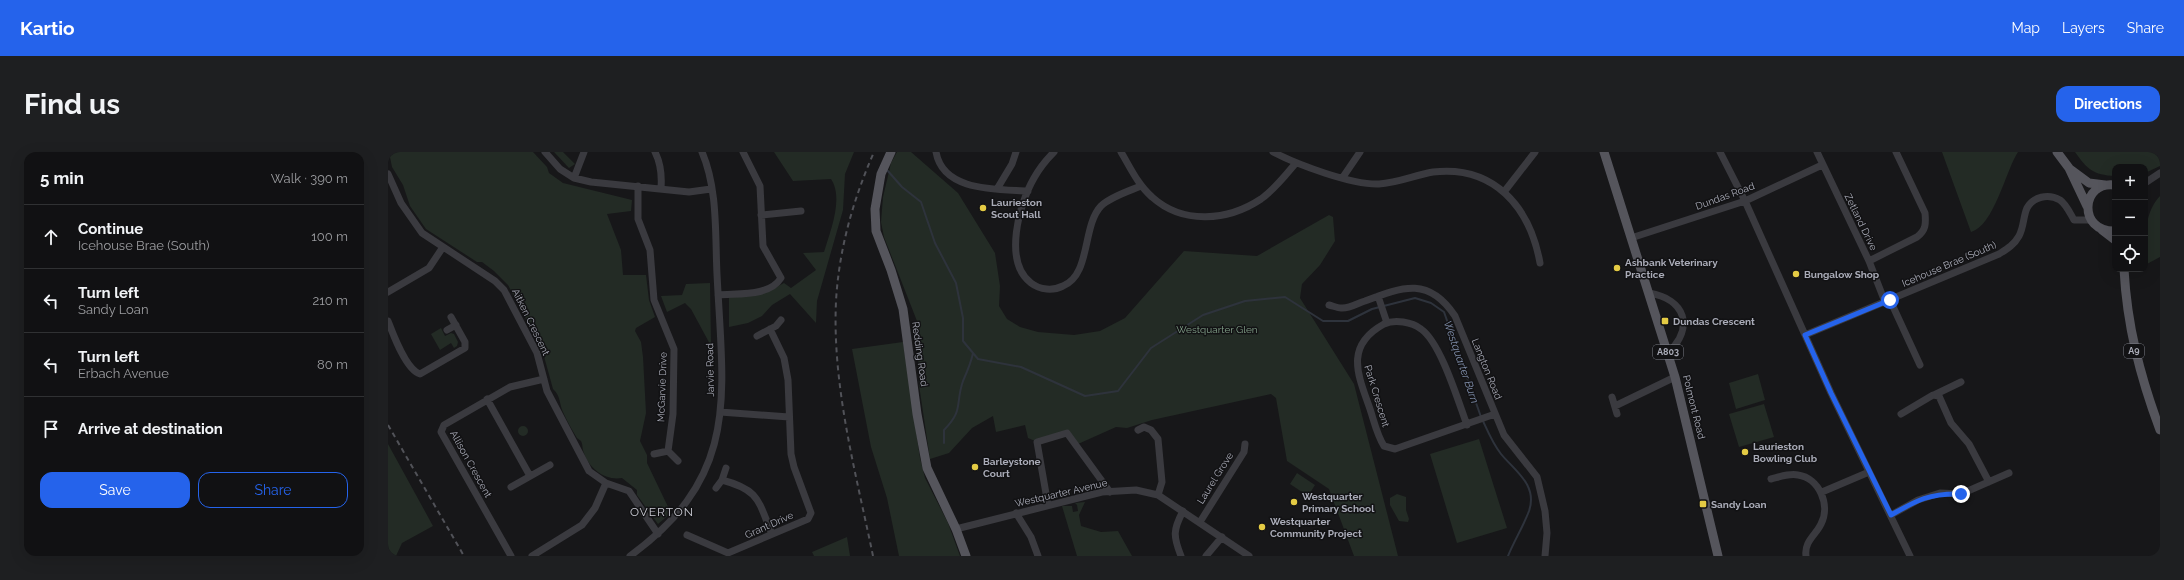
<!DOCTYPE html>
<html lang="en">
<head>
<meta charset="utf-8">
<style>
	:root { --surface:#111113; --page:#1e1f21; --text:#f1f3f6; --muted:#9c9da0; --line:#303133; --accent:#2563eb }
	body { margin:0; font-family:Raleway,sans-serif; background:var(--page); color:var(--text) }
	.controls { position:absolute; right:12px; top:12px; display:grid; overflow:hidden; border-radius:8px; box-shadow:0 4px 16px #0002 }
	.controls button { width:36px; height:36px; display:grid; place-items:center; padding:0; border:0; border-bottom:1px solid var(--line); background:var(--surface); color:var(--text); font:20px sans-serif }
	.stop { position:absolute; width:12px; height:12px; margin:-9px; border:3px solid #2563eb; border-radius:50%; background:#fff }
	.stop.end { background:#2563eb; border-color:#fff; box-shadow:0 1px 4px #0008 }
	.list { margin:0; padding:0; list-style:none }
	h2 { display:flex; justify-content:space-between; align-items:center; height:52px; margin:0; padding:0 16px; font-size:17px }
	h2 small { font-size:13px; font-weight:400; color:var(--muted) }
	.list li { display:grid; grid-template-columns:26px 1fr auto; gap:12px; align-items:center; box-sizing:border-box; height:64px; padding:0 16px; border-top:1px solid var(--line) }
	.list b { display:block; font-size:15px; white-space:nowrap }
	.list p { margin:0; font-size:13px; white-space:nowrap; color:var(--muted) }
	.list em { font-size:13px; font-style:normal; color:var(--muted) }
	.actions { display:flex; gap:8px; padding:12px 16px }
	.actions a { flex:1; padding:9px 0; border:1px solid var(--accent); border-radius:12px; text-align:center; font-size:14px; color:var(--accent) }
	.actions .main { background:var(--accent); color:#fff }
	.icon { flex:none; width:22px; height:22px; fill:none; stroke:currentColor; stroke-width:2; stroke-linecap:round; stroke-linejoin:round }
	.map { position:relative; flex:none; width:1772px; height:404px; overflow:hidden; border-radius:12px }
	header { display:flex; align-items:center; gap:24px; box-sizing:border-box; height:56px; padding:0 20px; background:var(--accent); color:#fff }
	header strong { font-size:19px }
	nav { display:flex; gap:22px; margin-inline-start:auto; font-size:14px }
	.intro { display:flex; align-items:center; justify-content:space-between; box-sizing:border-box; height:96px; padding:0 24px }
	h1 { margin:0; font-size:28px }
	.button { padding:10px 18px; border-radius:12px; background:var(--accent); color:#fff; font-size:14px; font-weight:700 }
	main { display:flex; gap:24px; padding:0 24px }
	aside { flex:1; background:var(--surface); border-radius:12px; box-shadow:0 4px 16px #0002 }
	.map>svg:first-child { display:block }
</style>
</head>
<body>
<header>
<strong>Kartio</strong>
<nav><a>Map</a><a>Layers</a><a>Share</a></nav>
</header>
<div class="intro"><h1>Find us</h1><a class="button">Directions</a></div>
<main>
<aside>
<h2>5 min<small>Walk · 390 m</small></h2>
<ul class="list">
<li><svg class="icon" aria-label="ahead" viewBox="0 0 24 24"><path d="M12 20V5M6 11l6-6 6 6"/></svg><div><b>Continue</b><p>Icehouse Brae (South)</p></div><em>100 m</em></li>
<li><svg class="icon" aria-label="left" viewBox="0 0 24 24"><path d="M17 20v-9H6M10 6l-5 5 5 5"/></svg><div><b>Turn left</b><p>Sandy Loan</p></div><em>210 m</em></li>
<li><svg class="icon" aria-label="left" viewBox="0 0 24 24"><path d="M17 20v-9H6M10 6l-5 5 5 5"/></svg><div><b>Turn left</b><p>Erbach Avenue</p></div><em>80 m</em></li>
<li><svg class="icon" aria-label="arrive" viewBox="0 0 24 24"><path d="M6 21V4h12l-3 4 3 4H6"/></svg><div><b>Arrive at destination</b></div></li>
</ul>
<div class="actions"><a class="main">Save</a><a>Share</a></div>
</aside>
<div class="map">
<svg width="1772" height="404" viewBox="0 0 1772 404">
	<rect width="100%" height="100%" fill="#171719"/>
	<path fill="#232b25" d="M1,0H145L159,15L161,21L175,31L244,48L243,59L219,62L233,98L235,123H258L261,148L267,165L248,176L247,179L253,190L255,205L258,261L252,289L259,303V311L283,361L270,372L249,343V338L234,326C218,329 201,317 196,301C194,296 195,293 193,289L189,286C184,278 179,269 175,260C171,252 173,244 165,237L154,197L120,133L106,119L94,110H89L38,77L22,54L15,33L4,15Z
		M166,0H175L187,12L181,16Z
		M386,0H466L457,22L455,58L429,149L428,171L402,142L384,153L374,164L360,171L341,175V144L385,137L396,131L403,136L428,118L415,101L436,100C442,80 456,46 443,27L405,29Z
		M509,0H523L570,41L607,101L612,134L611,154L619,167L632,175L650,180L686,183L712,179L737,166L796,99L869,104L941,63L945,65L947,89L932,113L914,132L912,146L966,232L1010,404H966L941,337L899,309L888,246L883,242L764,268L739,276L728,275L690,292L680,279L647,289L640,286L637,273L608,280L605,264L584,276L561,301L542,307L531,233L529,169L496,85L493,70L495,45L503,11Z
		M1554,0H1630C1618,18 1606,74 1583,80Z
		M1687,0H1772V14L1757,21V15H1727V24C1705,23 1699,17 1687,0Z
		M1772,44V105L1757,113C1757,90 1755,62 1772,44Z
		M322,131L323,194L303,157L297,151L279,160L273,144L294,143L298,132Z
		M53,176L57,184L63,181L66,182L70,190L69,194L66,196L63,191L52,198L43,182Z
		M515,190L532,306L537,326L560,371L572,404H511L499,346L483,295L464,197Z
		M1370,222L1377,248L1348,257L1341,231Z
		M1376,252L1386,285L1351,295L1341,262Z
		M130 279a5 5 0 1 1 10 0a5 5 0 1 1-10 0Z
		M1091,287L1119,376L1069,391L1042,302Z
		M0,292L45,374L14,391L8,404H0Z
		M909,321L927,333L920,344L902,332Z
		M1009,342L1018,345V358L1021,367L1020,370L1011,369L1002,353V346Z
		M697,350L691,363L693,374L713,380L730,379L744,404H689L674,354H684L685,360L690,359L689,353L687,351Z
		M459,385L462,404H426L424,400Z"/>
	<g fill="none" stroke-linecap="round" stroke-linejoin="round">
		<path stroke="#2e333c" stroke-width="2" d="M499,18L514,35L533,50L547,91L568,131L575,166V189L590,207L633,215L697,244L730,239L763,196L815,163L857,149L897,145L935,169H960L984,157L1027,146L1043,151L1056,160L1093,265
			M1095,269C1100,280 1105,292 1113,302C1127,319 1150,333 1141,359C1135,375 1126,389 1120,404
			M556,291V278C576,258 567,252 575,229C579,220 583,211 585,201"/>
		<path stroke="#3a3a3f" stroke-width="7" d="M157,0L172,17L186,26L203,30L301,40L323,37
			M267,0C273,12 274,23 273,36
			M548,0C555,40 609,37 640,39
			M666,0C658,8 651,17 646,26C631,52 615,110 643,131C652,138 665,139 675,134C703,123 694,74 713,54C722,45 741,39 753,34
			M733,0C742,15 750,33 764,45C795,73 840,69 873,47C887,37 897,24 907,12
			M885,0C910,13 964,33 991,32C1010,31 1027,23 1045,20C1106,13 1142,55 1152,111
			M1332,0L1357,49L1443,241L1522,404
			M1429,0L1481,109L1497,150
			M0,22L13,51L34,81L107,129L116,138L149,201L159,239L201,319L218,331L241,339L270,382
			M955,25L972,0
			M186,26L196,0
			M1757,31L1772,21
			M250,34V67L262,98L266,148L286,197L285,262L280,299
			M609,37L624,12L628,0
			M1116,40L1147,0
			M373,63L413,59
			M1243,86L1357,49L1434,13
			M1481,109L1529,85C1538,78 1538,72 1537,61L1508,0
			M0,140L41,116L55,95
			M1261,141C1297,147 1307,175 1280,201
			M330,143C350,141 381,145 393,126L375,94L372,34L355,0
			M990,144L999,171
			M1502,148L1532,213
			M941,153C945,154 950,156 953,156C961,157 970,151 977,149C1016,134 1041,125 1067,164L1116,283L1149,325L1157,359L1159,381L1157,404
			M0,169C5,182 18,218 32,222L77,196V190L63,165
			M59,178L68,173
			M1417,183L1611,102C1619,97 1626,93 1631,84C1636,75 1635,65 1639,56C1645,45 1660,41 1672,48C1678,52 1682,61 1686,68H1703
			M369,184L388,174L393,168
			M1546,243L1573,230
			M1224,245L1229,262
			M99,247L142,324
			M1227,254L1287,225
			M332,260L401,265
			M1513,262L1545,243L1551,244L1563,271L1581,292L1601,330
			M1079,273C1070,249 1053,191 1033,177C1024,170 1007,167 996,172C956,194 970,223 982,257C986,269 989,283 996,294L1007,297L1107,262
			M750,278L756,275L763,278L770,287L774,330L770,343
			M266,302L280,299L290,309
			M1383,327C1391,325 1401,321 1410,323C1431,326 1443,353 1433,372C1428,383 1416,389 1418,404
			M334,328C372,338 370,349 384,382
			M123,335L162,313
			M328,336L334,328L338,316
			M1434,340L1481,320
			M660,353L649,290L679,281L722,340
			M628,361L643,385L650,404
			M1503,363L1530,348L1552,341L1573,342L1621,321
			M812,370L856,300L857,292
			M568,377L714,340L748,338L770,343L861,404
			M299,383L340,401L420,367L423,361L406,315L403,302L400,228L396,206L382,177
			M123,404L53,280L56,273L122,235L156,227
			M144,404L194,373L207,356L218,331
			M242,404C353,323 335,244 329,122C327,83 330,37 314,0
			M793,404C785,384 785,378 795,359
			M818,404L834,385"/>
		<path stroke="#55555c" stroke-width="9" d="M503,0L493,22L487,57L488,79L503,118L515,157L529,262L539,316L568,377L578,404
			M1216,0L1287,225L1330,404
			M1669,0L1681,16L1699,54
			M1682,17L1701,31L1717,33
			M1727,33C1693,28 1689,80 1727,79
			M1714,78L1727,88
			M1736,117C1739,174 1752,224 1772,278"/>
		<path stroke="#515258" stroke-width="2" stroke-dasharray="5 4" stroke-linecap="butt" d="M0,273L76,404
			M485,404C468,321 444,235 448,149C451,97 465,48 486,0"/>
	</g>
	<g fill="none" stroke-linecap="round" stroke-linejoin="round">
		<path stroke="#2563eb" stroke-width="5" d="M1502,148L1417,183L1443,241L1503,363C1529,348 1542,341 1573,342"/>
	</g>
	<g fill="#e4cb44" stroke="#121214" stroke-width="1.5">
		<circle cx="595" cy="56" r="4"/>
		<circle cx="1229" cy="116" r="4"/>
		<circle cx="1408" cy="122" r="4"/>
		<rect x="1273" y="165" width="8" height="8" rx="2"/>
		<circle cx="1357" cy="300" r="4"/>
		<circle cx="587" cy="315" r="4"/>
		<circle cx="906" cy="350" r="4"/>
		<rect x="1311" y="348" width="8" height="8" rx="2"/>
		<circle cx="874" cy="375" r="4"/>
	</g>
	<g text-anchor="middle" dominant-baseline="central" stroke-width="3" stroke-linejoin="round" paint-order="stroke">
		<g fill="#121214" stroke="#7c7e87" stroke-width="1">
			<rect x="1736" y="192" width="20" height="14" rx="3"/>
			<rect x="1265" y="193" width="30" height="14" rx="3"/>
		</g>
		<g font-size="9" font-weight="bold" fill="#aaacb8">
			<text x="1746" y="199">A9</text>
			<text x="1280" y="200">A803</text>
		</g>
		<g font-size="10" fill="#aaacb8" stroke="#121214">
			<text transform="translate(1337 44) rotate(-20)">Dundas Road</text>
			<text transform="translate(1473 70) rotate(64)">Zetland Drive</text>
			<text transform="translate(1561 112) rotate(-23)">Icehouse Brae (South)</text>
			<text transform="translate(143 170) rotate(64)">Aitken Crescent</text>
			<text transform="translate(532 202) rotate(82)">Redding Road</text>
			<text transform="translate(1099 217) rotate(68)">Langton Road</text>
			<text transform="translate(322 218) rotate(-91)">Jarvie Road</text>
			<text transform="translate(274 235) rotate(-88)">McGarvie Drive</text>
			<text transform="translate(989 244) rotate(73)">Park Crescent</text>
			<text transform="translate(1306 255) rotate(76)">Polmont Road</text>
			<text transform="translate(83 312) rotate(61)">Allison Crescent</text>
			<text transform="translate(827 326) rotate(-58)">Laurel Grove</text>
			<text transform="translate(673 341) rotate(-13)">Westquarter Avenue</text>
			<text transform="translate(381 373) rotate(-24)">Grant Drive</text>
		</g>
		<g font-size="10" font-weight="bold" fill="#aaacb8" stroke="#121214" text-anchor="start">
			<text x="603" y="50">Laurieston<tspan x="603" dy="12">Scout Hall</tspan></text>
			<text x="1237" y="110">Ashbank Veterinary<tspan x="1237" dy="12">Practice</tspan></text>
			<text x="1416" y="122">Bungalow Shop</text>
			<text x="1285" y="169">Dundas Crescent</text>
			<text x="1365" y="294">Laurieston<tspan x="1365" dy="12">Bowling Club</tspan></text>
			<text x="595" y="309">Barleystone<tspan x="595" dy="12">Court</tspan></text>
			<text x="914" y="344">Westquarter<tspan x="914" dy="12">Primary School</tspan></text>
			<text x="1323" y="352">Sandy Loan</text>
			<text x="882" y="369">Westquarter<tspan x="882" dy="12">Community Project</tspan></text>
		</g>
		<g font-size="10" fill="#83a18a" stroke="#121214">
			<text x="829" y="177">Westquarter Glen</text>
		</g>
		<g font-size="11" font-style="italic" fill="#8493b0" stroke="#121214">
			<text transform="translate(1073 210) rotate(71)">Westquarter Burn</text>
		</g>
		<g font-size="12" letter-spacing="1" fill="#cbccd4" stroke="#121214">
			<text x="274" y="360">OVERTON</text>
		</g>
	</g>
</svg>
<div class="controls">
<button>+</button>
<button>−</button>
<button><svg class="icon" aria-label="locate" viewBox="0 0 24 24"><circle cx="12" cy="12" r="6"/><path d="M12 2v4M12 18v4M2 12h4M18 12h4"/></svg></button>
</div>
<div class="stop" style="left:1502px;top:148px"></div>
<div class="stop end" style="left:1573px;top:342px"></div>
</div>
</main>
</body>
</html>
